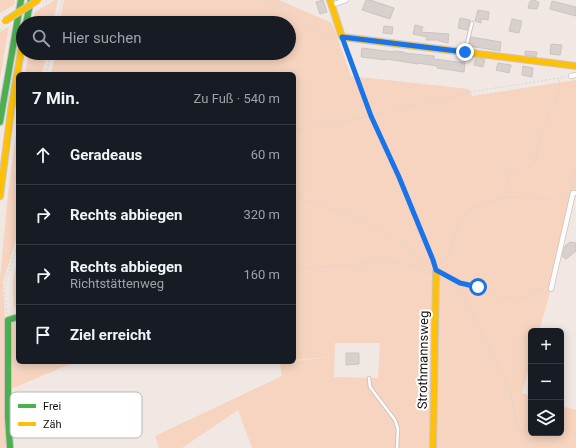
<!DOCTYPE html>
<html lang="de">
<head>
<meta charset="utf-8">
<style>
	:root { --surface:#171b24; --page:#242831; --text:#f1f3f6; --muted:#9ea1a6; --line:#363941 }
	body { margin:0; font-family:Roboto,sans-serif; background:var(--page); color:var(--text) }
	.controls { position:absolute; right:12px; bottom:12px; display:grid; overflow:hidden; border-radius:6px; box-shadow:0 2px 10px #0003 }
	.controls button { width:36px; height:36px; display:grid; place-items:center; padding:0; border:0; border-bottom:1px solid var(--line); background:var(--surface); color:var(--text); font:20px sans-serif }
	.stop { position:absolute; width:12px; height:12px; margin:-9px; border:3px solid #1a73e8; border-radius:50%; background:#fff }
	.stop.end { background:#1a73e8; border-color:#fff; box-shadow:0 1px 4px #0008 }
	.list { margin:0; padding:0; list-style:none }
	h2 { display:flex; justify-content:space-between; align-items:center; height:52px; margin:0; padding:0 16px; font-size:17px }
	h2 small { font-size:13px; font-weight:400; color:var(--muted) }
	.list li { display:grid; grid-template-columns:26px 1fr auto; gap:12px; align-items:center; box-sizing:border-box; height:60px; padding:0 16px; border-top:1px solid var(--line) }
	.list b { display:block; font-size:15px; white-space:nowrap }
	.list p { margin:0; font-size:13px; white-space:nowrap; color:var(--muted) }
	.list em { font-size:13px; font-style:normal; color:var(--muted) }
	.icon { flex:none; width:22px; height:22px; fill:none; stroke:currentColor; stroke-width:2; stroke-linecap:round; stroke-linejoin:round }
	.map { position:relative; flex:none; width:576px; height:448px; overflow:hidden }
	.search { position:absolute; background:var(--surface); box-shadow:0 2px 10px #0003; left:16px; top:16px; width:280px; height:44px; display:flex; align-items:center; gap:10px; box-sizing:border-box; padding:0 14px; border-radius:22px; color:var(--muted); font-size:15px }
	.panel { position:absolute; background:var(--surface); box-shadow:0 2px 10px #0003; left:16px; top:72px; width:280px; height:292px; border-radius:6px }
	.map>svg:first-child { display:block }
</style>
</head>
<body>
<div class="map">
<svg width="576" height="448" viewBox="0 0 576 448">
	<rect width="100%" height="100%" fill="#f1e8e3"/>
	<path fill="#f6d4bf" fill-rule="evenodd" d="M0,0H15L14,5L0,13Z
		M55,0H58L53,23H33L35,12Z
		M64,0H279L332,23L351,76L469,89L472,96L576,80V193H573L551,289L539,331H531V361L522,393L531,396V433H561V406L576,410V448H436L438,277H432L426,282L432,278L430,448H252L238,410L182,448H159L155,436L282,376L280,363L294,362V361L331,357L294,360V74H51L56,53H289V23H59ZM335,343H380L378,378L334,377Z
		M9,26L0,79V32Z
		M29,53H47L42,74H25Z
		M18,119V233L3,282L5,320L9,448H0V278L8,194Z
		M18,260V308L14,307C12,288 12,278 18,260Z
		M18,321V362H75L11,389L12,323Z"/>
	<path fill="#d7d0cd" stroke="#cbc4c1" d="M323,0L327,12L320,14L316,2Z
		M366,0H370L394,8L390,19L362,10Z
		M532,0H536V2H539L537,9L528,8L530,1H532Z
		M552,1L576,7V16L550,9Z
		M478,10L489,12L488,20L481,19V23L475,21Z
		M460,18L470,20L467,30L458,28Z
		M512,19L522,21L519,33L509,31Z
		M415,25L423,27L421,32L449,34L448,43L439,41V40H426L427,37L413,34Z
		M384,26L393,27L392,34L383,33Z
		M471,37L501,42L500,51L469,46Z
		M551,44L562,45L560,55L550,54Z
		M362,48L393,52V51L404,52V53L434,56V59L465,63L464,72L437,68V66L418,63V64L387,59L386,60L361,57Z
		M525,51L537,52L536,57L525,55Z
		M476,58L485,59L483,67L474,65Z
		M498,63L511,65L509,73L496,70Z
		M523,66L533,68L532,77L522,75Z
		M570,242L576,243V251L566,259L562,256L565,246Z
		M346,353H359V364L346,365Z"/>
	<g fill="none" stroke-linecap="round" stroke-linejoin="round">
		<g stroke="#ccc5c2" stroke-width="4.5">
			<path id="lane" d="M465,51L472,23
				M369,378L370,387L395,420L398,429L397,448"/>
		</g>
		<g stroke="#ccc5c2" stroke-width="6">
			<path id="street" d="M332,5L346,0
				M571,76L576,75
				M551,289L573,193H576"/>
		</g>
		<g stroke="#ccc5c2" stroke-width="8">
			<path id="fast" d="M26,23L31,0
				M0,122L21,0
				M10,448L8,417V320L18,317"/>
		</g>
		<g stroke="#ccc5c2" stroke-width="8">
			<path id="slow" d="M330,0L342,37L576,66
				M0,196L11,110L23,40
				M433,448L436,272"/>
		</g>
		<path stroke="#d8d6d5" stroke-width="1" stroke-dasharray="2 2" stroke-linecap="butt" d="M265,0L334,39L337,38
			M57,23L62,0
			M0,30L4,27
			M345,43L371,116L399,177L435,267
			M46,74L51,53
			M294,130L371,116L475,91L566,77
			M572,188L576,167
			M294,197L311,201L349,215L405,245L433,267
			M505,198L509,171C518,168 527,169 535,164C537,155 537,146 540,137C545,119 561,97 559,79
			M439,267C452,254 453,229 465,214C478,199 513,197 532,197C547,197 551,205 567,196
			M294,269L388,262L421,266L430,277
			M442,272L460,283L478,287L494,297L524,298L533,290L545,289
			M442,274L460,289L510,389L517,427L537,448
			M7,314L5,295V283L18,242"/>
		<use href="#lane" stroke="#fdfcfb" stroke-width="2.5"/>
		<use href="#street" stroke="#fdfcfb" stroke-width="4.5"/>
		<use href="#fast" stroke="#4caf50" stroke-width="6"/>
		<use href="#slow" stroke="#ffc107" stroke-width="6"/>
		<g stroke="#ccc5c2" stroke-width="8" stroke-linecap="butt">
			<path id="slow-bridge" d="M5,21L38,0"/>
		</g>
		<path stroke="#d8d6d5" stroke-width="1" stroke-dasharray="2 2" stroke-linecap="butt" d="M42,4L48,0"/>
		<use href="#slow-bridge" stroke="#ffc107" stroke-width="6"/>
	</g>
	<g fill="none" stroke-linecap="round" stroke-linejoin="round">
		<path stroke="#1a73e8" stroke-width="5" d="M465,52L342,37L371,116L399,177L433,260L436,270L460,283L478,287"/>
	</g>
	<g text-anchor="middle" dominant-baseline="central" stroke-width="4" stroke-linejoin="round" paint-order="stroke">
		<g font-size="13" fill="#17110e" stroke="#fff">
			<text transform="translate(423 360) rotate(-89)">Strothmannsweg</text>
		</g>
	</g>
	<rect x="10" y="392" width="132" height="46" rx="6" fill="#fff" stroke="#b9b8b7" stroke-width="1"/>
	<rect x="18" y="404" width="18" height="4" fill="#4caf50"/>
	<rect x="18" y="422" width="18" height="4" fill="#ffc107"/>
	<g font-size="11" fill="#17110e">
		<text x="43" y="410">Frei</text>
		<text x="43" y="428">Zäh</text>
	</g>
</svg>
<div class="controls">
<button>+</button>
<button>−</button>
<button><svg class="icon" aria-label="layers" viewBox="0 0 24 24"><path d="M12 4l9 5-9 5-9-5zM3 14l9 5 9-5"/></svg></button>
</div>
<div class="stop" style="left:478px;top:287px"></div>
<div class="stop end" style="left:465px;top:52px"></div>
<div class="search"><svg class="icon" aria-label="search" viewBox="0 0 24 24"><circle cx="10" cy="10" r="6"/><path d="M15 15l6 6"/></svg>Hier suchen</div>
<section class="panel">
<h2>7 Min.<small>Zu Fuß · 540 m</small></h2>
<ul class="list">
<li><svg class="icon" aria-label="ahead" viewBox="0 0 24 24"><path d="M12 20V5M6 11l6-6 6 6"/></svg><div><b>Geradeaus</b></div><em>60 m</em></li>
<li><svg class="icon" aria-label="right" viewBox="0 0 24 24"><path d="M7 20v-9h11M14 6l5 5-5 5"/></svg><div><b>Rechts abbiegen</b></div><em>320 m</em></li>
<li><svg class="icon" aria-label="right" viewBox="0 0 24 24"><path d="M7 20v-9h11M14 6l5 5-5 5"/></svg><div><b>Rechts abbiegen</b><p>Richtstättenweg</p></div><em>160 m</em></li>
<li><svg class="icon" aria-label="arrive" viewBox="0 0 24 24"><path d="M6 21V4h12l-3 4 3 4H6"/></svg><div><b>Ziel erreicht</b></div></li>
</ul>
</section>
</div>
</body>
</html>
